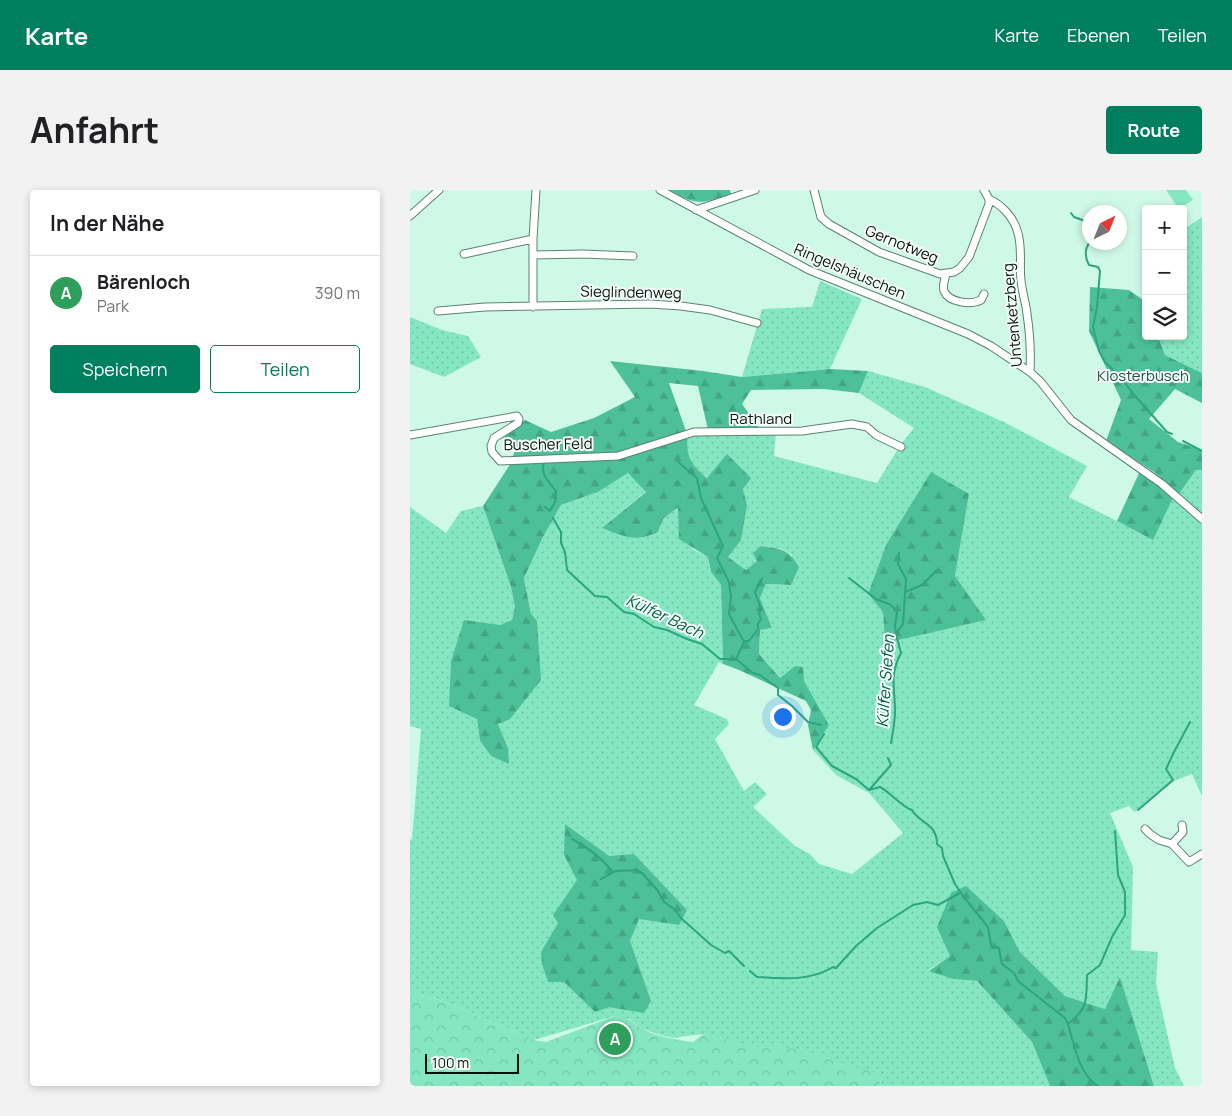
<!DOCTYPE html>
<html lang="de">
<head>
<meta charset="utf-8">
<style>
	:root { --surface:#fff; --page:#f2f2f2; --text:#202124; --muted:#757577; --line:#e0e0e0; --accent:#007f5f }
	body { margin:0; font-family:Manrope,sans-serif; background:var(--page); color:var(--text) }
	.controls { position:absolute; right:15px; top:15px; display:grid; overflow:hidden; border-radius:5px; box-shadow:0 2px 8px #0003 }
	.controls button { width:45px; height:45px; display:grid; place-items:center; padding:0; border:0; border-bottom:1px solid var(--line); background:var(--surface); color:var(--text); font:25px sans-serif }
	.compass { position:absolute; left:672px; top:15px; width:45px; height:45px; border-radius:50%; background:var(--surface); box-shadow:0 2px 8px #0003; rotate:43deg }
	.scale { position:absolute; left:15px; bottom:12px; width:94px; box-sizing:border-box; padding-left:5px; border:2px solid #04120c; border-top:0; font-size:14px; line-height:18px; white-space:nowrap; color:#04120c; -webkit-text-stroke:4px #f5fdf9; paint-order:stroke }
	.you { position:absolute; left:372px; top:526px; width:18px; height:18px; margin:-12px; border:4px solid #fff; border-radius:50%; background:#1a73e8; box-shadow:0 0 0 8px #1a73e833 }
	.badge { display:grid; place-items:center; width:32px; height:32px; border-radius:50%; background:var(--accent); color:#fff; font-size:16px; font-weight:700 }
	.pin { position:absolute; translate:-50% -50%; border:2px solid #fff; box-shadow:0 1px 5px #0006 }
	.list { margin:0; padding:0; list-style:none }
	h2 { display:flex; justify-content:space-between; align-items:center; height:65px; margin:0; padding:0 20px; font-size:21px }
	h2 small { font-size:16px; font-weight:400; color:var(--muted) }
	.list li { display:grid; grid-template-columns:32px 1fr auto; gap:15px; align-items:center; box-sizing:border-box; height:75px; padding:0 20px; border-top:1px solid var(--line) }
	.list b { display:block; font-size:19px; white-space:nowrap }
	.list p { margin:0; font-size:16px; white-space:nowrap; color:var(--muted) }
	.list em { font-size:16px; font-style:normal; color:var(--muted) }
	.actions { display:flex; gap:10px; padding:15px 20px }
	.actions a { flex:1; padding:11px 0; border:1px solid var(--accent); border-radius:5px; text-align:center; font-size:18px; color:var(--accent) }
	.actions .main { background:var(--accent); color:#fff }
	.icon { flex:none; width:28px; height:28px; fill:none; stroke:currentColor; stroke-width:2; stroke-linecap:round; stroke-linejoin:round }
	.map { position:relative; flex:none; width:792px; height:896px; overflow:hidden; border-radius:5px }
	header { display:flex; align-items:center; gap:30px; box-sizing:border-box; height:70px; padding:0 25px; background:var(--accent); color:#fff }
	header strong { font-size:24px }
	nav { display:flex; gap:28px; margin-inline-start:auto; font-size:18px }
	.intro { display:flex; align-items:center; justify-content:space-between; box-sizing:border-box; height:120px; padding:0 30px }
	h1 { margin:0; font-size:35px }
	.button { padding:12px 22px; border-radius:5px; background:var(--accent); color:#fff; font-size:18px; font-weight:700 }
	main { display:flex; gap:30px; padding:0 30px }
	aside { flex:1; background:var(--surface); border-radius:5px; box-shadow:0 2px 8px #0003 }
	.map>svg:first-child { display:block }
</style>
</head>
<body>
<header>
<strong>Karte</strong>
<nav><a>Karte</a><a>Ebenen</a><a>Teilen</a></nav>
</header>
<div class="intro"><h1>Anfahrt</h1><a class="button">Route</a></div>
<main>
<aside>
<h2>In der Nähe<small></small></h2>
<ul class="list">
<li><span class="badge" style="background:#2e9e5b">A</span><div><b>Bärenloch</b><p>Park</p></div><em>390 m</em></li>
</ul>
<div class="actions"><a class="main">Speichern</a><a>Teilen</a></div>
</aside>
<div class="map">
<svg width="792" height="896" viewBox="0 0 792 896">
	<defs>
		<pattern id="grass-dots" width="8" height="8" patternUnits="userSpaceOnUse" patternTransform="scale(1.25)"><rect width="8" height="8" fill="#85e7c2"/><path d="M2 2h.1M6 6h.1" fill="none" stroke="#71c5a6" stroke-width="1.8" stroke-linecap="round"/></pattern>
		<pattern id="forest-firs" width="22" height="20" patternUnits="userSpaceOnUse" patternTransform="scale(1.25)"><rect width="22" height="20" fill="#4dc099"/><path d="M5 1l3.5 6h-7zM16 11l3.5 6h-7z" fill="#42a483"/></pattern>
		<pattern id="park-crowns" width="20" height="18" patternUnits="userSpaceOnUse" patternTransform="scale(1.25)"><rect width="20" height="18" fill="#85e7c2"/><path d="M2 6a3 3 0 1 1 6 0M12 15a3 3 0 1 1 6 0" fill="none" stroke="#71c5a6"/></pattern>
	</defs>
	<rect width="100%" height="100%" fill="#cff9e7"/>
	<path fill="url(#grass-dots)" fill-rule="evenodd" d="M792,27V183L755,165L748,146H773V40Z
		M410,91L452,109L420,179L332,187L352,119L402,117Z
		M0,127L32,140L58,146L71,167L34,187L0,174Z
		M458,181L515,197L594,232L677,276L659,307L743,349L763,308L792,334V606L782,584L764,591L724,622L719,616L700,623L723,677L721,760L748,762L746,794L765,878L774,896H744L710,788L695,819L655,806L610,762L594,731L519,780L543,789L567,791L622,852L640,896H471L470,889L293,844L263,848L250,845L233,839L219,829L205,826L124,850L33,811L0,802V649L2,650L11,539L0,536V317L36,343L51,321L73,316L101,397L105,417L102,430L90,435L67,529L70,551L81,566L98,558L88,534L121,424L114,388L133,347L151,315L188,302L218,283L236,301L192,338L248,342L253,329L268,317L283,359L298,367L301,382L311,395L313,474L309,472L284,515L317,529L319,534L305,549L334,601L345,592L357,604L343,617L385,656L400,664L409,674L442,684L493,643L459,603L426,585L403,560L419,535L385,476L370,488L349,464L350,440L362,438L350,408L356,394L381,395L382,365L372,359L351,356L347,371L336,380L318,367L337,316L333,299C303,290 271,285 278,245L366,243L364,266L467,293L491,254L504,238L449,203ZM559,304L545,386L475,453L473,422L458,404L476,355Z
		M786,280H792V326L769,304Z"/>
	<path fill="url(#forest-firs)" d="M258,0H320L321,4C290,14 288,16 258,0Z
		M680,97L719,100L736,112V146H748L755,165L792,183V213L765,199L739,229L768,252L792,260V280H786L769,304L744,282L696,251L711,210L679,141Z
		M200,171L293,181L332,187L420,179L458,181L449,203L414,199L341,200L332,214L350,239L298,240L288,196L259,193L276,241L278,245C275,266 281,275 297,288L317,264L341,288L333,299L337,315L331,350L318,367L336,380L347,371L343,363L351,356C371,359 378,358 389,377L381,395L356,394L350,408L362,438L350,440L349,464L370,488L385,476L393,477L394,491L419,535L403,560L398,535L401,520L396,511L329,480L313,474L311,395L301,382L298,367L269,349L268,317L253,329L248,342C225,353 214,346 192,338L236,302L218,283L188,302L151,315L133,347L114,388L121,424L127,431L131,490L100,529L88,534L98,558L99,574L81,566L70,551L67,529L39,516L41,471L54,430L90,435L102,430L105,417L101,397L73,316L99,276L105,261L92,248L115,230L141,242L184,228L225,207Z
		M730,281L763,308L743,350L707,331Z
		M521,282L559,304L545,386L576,430L475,453L473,422L458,404L476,355Z
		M155,634L199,666L224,664L277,720L269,735L229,729L220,751L241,811L234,823L199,817L185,822L154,792H138L132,774L131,762L148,733L143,725L167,690L154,665Z
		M556,696L594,731L610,762L655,806L695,819L710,787L744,896H640L622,852L567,791L543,789L519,781L540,766L527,737L541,703Z"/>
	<path fill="url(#park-crowns)" d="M0,802L33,811L124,850L136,852L205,826C217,826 223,833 233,839C247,847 267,850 283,852L293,844L347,857L366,856L413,864L437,875L463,882L469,886L471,896H0Z"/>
	<path fill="#85e7c2" d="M756,0H776L783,10L769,19Z"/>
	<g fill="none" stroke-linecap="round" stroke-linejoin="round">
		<path stroke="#2ca580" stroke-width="2" d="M661,23L664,27L675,31L680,42
			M680,52C674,59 675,68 679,75L688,77L690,81L687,117L683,137L689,161L695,172L710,187L726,207L757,242L762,244
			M773,251L792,261
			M134,272C130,285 139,292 146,301L145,312L140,321L135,317
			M268,272L287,288L291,308L313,356L307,368L319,392L321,407L319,424L334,452L326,469
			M143,328L151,342V353L155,362L157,380L185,406L197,407L214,422L224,424L244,437L257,440L277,449L292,454L310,469H326L343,483L350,485L368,498V505L382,516L398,532L411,535
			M439,388L466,409L481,415L487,422L485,436L486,444
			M495,402L512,395L527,380
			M335,451H339L348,439V434L351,429L349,423L351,419L345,402L352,389
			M414,544L406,557L422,576L446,589L459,600L470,597C480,602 493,618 502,620C510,634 527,633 527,654L532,658L533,666L545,694L553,706L578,737L581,755L584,758L588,757L589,759L592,774L604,783L608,791L655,828L658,834
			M481,553C483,542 485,532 485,521C485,498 479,486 491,463L486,444L493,434L496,389L488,374L489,363
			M460,599L481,575L478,568
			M728,620L763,590L756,579L764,562L780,532
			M162,649C179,658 191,667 203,682C208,680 220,681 226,680L232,683L248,701L254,712L264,719L271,728L301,755L315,763L319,761L334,776
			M191,689L202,683
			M340,781L347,787C354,787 360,788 368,788C386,789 407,787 423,777L426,778L446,756L467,738L503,715L517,712L528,715L550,703
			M688,896C669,885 664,854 658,834C679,817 676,811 677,785L690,775L702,747L715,725V702L708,685L705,641"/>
		<g stroke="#5b8172" stroke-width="9">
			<path id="minor" d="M250,0L399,80L558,144L581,156L620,182L630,191L661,230L752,294L792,329
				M404,0L411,27L419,34L469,62L530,84L544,82L550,78L559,67L579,14V9
				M574,0L579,9
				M579,9C592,15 603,27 607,40C613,56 609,74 611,90C612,102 616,113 617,124C620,144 621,163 620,182
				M286,20L345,0
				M0,26L29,0
				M54,64L123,49
				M123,65L173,64L223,66
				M536,84C535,89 532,96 534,101C539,113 561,115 571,110L574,104
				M123,117V49L126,0
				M28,121L75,117L240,114L271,116L300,120L347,133
				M0,245L107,226L109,229L108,233L84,248L81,256L82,262L90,271L208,266L284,242L392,241L442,234L457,237L466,245L491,257
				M735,639L740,644L749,650L762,654L779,672L792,664
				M762,654L773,642L772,635"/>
		</g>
		<use href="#minor" stroke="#fff" stroke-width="7"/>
	</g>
	<g text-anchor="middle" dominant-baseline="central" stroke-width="4" stroke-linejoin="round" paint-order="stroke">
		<g font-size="15" fill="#04120c" stroke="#f5fdf9">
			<text transform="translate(492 54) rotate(22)">Gernotweg</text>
			<text transform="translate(440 81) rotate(23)">Ringelshäuschen</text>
			<text transform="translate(221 102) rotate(1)">Sieglindenweg</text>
			<text transform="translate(602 125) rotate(-95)">Untenketzberg</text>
			<text x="351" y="228">Rathland</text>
			<text transform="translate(138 254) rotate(-1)">Buscher Feld</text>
		</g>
		<g font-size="15" fill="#20503f" stroke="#f5fdf9">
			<text x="733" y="185">Klosterbusch</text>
		</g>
		<g font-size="16" font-style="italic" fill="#006148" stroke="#f5fdf9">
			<text transform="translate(255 426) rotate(25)">Külfer Bach</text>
			<text transform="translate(475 491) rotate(-86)">Külfer Siefen</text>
		</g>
	</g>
</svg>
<div class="controls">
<button>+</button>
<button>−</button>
<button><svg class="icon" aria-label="layers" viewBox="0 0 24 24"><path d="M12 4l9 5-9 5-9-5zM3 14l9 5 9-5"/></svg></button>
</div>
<svg class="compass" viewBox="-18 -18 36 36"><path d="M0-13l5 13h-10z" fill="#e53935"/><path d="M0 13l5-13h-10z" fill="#757577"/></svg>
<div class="scale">100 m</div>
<div class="you"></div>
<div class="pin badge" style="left:205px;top:849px;background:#2e9e5b">A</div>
</div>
</main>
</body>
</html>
